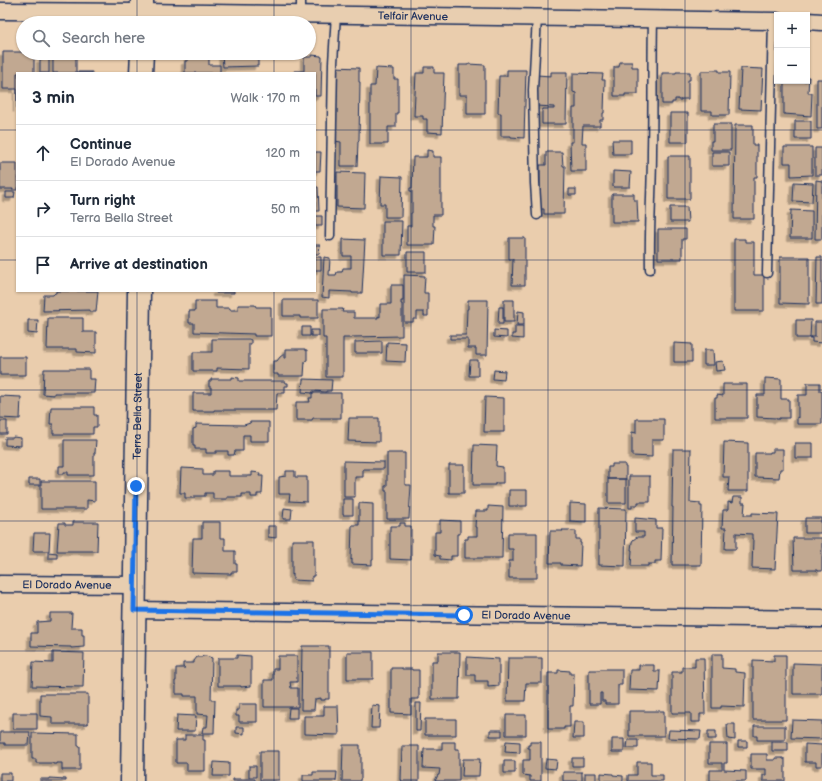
<!DOCTYPE html>
<html lang="en">
<head>
<meta charset="utf-8">
<style>
	:root { --surface:#fff; --page:#f6f6f7; --text:#1f2937; --muted:#747a83; --line:#e0e1e3 }
	body { margin:0; font-family:"Balsamiq Sans",sans-serif; background:var(--page); color:var(--text) }
	.controls { position:absolute; right:12px; top:12px; display:grid; overflow:hidden; border-radius:0px; box-shadow:0 1px 3px #0004 }
	.controls button { width:36px; height:36px; display:grid; place-items:center; padding:0; border:0; border-bottom:1px solid var(--line); background:var(--surface); color:var(--text); font:20px sans-serif }
	.stop { position:absolute; width:12px; height:12px; margin:-9px; border:3px solid #1a73e8; border-radius:50%; background:#fff }
	.stop.end { background:#1a73e8; border-color:#fff; box-shadow:0 1px 4px #0008 }
	.list { margin:0; padding:0; list-style:none }
	h2 { display:flex; justify-content:space-between; align-items:center; height:52px; margin:0; padding:0 16px; font-size:17px }
	h2 small { font-size:13px; font-weight:400; color:var(--muted) }
	.list li { display:grid; grid-template-columns:26px 1fr auto; gap:12px; align-items:center; box-sizing:border-box; height:56px; padding:0 16px; border-top:1px solid var(--line) }
	.list b { display:block; font-size:15px; white-space:nowrap }
	.list p { margin:0; font-size:13px; white-space:nowrap; color:var(--muted) }
	.list em { font-size:13px; font-style:normal; color:var(--muted) }
	.icon { flex:none; width:22px; height:22px; fill:none; stroke:currentColor; stroke-width:2; stroke-linecap:round; stroke-linejoin:round }
	.map { position:relative; flex:none; width:822px; height:781px; overflow:hidden }
	.search { position:absolute; background:var(--surface); box-shadow:0 1px 3px #0004; left:16px; top:16px; width:300px; height:44px; display:flex; align-items:center; gap:10px; box-sizing:border-box; padding:0 14px; border-radius:22px; color:var(--muted); font-size:15px }
	.panel { position:absolute; background:var(--surface); box-shadow:0 1px 3px #0004; left:16px; top:72px; width:300px; height:220px; border-radius:0px }
	.map>svg:first-child { display:block }
</style>
</head>
<body>
<div class="map">
<svg width="822" height="781" viewBox="0 0 822 781">
	<defs>
		<filter id="shadow"><feDropShadow dx="-3.5" dy="3.5" stdDeviation="0" flood-color="#0004"/></filter>
	</defs>
	<rect width="100%" height="100%" fill="#eacdad"/>
	<filter id="ink" filterUnits="userSpaceOnUse"><feTurbulence type="fractalNoise" baseFrequency=".025" numOctaves="2"/><feDisplacementMap in="SourceGraphic" scale="8" xChannelSelector="R" yChannelSelector="G"/><feConvolveMatrix kernelMatrix="1 2 1 2 8 2 1 2 1" color-interpolation-filters="sRGB"/></filter>
	<g filter="url(#ink)">
		<path fill="#c1a891" stroke="#1b2f5e" filter="url(#shadow)" d="M3,52H23V53H34V73H17V109V89H3Z
			M53,53L66,54V55H76V72H92V73H53Z
			M188,53H209V65H220V73H185V61H188Z
			M222,53H258V66L223,67Z
			M312,55L321,56V57H322L321,96H315V73H294V71H304V57H312Z
			M40,59H49V73H40Z
			M620,62H632V67H638V94H625V96H614V67H619Z
			M468,64L485,65V114H467V95H459V65H468Z
			M335,67L359,68V82H360L359,141L358,142L357,166H341V142L335,141Z
			M424,67H434V73H444L442,133L427,132V119H423V116H414L416,73H424Z
			M376,68L394,69V79H398V113H396V127H388V144H370V86H375Z
			M741,68L763,69L761,110L739,109Z
			M507,70H526L524,138L511,137V136H501V113H498L499,76H507Z
			M711,70H719V72H730L729,115H712V111H701V71H711Z
			M551,72H567L566,124H542V109H554V107L537,106V75L551,76Z
			M676,72H690V80H688V99H681V100H678V99H675V102H672V104H662V73H676Z
			M573,73L603,74L602,80H605L604,113H603V120H600V126H583L582,143H586V171H571L570,142H573V108H576V93L573,92Z
			M807,77H809L808,93H812L811,116L784,114V81H807Z
			M817,79H822V129H817Z
			M670,113H688V142H670Z
			M795,121H811V139H795Z
			M713,124H731V150H711V141H713Z
			M735,125H753V145H757V177H754V219H734Z
			M612,140H631V154H613Z
			M784,147H812V175L791,176V163H784Z
			M815,148H822V175H815Z
			M427,150L433,151V157H441V215H433V226H435L434,245H407V226H411V213H412V191H410V188H412L413,157H427Z
			M315,152H321L320,171H315Z
			M546,152H562L563,166H565L564,214H544V209H540V165H546Z
			M712,152H729V166H712Z
			M668,156H690V199H668Z
			M0,163H17V190H12L13,189H0Z
			M613,171L631,172L630,187H613Z
			M337,172L365,173L364,208L337,207Z
			M381,176L402,177L401,217H385V204H380Z
			M816,180L822,181V239H815Z
			M794,182L813,183L812,202L793,201Z
			M315,187H318L319,211H315Z
			M569,189H576V195H569Z
			M6,192H15L14,198H6Z
			M612,194H634V200H637L638,222H612Z
			M670,207H687L688,222H670Z
			M791,210L812,211V238H790Z
			M315,216H322V226H315Z
			M383,221H402L401,255H383Z
			M658,229H686V239H682V259H658Z
			M509,238H525V285H512L513,259H509Z
			M343,239L365,240L362,293H352V292L329,291V298L322,297L324,257L330,258L329,275H336L337,272H342L343,268H351V256H343Z
			M734,239H745V242H754V275H764V311H734Z
			M315,245H320L319,254H315Z
			M407,252H426V272H407Z
			M315,257H321V270H315Z
			M780,257H809V304L780,303Z
			M817,257H822V304H816Z
			M404,275L425,276L424,293H428V316H424V312H417V319H413V322H404Z
			M391,285H403V301H401V304H402V336L352,337V338H343V377H326V338H323V309H343L342,312H354V318H378V316L380,317V304H391Z
			M56,291H98L96,312H90V310L43,311L44,295H53L55,293H56Z
			M216,291H234V293H216Z
			M283,300H318V318H300V316H283Z
			M468,300H488L487,355H476V348H468V339H450V335H466L467,309H468Z
			M504,300H514V322H504Z
			M195,301H216V308H230V310H238V305H255L256,307H271V336H254V334L194,332V323H189V311H195Z
			M499,307H503V324H498Z
			M518,311L524,312V325H517Z
			M48,318H83V332H96V353L77,352V349H47Z
			M28,320H38L37,334L28,333Z
			M796,320H811L810,338H796Z
			M815,322H822V343L812,342V338H810V337H815Z
			M515,326H523V339L512,338V334H515Z
			M302,327H310V336H302Z
			M311,330H319V336H311Z
			M494,330L507,331V338L494,337Z
			M212,339H249L251,340V344H249V369L217,368V371H193V352H212Z
			M382,341V353H355V342Z
			M387,342L406,343L405,362L386,361Z
			M674,343L692,344V362H674Z
			M286,349H305V350H307V360L305,361L304,376H278V374H273V361H277L280,357L284,354V358H286Z
			M704,350H713L714,365H704Z
			M0,357H26V375H0Z
			M470,360H478V376H469Z
			M723,361L725,370L716,371L715,362Z
			M44,369H89V379H95L94,393H54V395L43,394Z
			M494,370L505,371L504,380L493,379Z
			M232,377L239,378V381H285L286,383H288V386H285V393H277L276,410H214V411H193V393H211V387H209V381H211V379H232Z
			M765,378L781,379V399H789V418H779V419H776V418L757,417V395H765Z
			M303,379L332,380L331,391H326V392L313,391V393L302,392Z
			M807,383H820V391H822V424H797V417L798,418V395H807Z
			M723,384H747V418H715V398H717V395L723,396Z
			M312,393H341V418H313L312,420H296V402H310L309,398H312Z
			M0,396L21,397L20,419L0,418Z
			M485,397L504,398V432H484Z
			M51,407H94V415H97V427H93V434H53V424H50Z
			M349,418H379V442L348,441Z
			M636,419H664V440H652V457L632,456V432L636,433Z
			M0,421H7V434H0Z
			M250,422H269V441H250V435H243V451H235L234,455H228V451H216V453H206V449H195V445H193V429L196,428V424L244,425L250,423Z
			M13,437L21,438V446L5,445V438H13Z
			M64,440H96L95,453H94V475H68V472H64V474H59V466H64Z
			M724,442L748,443V491H728L729,477H723Z
			M795,443H813V458H795Z
			M474,445L497,446L496,466L503,467V483H495V485H473Z
			M673,449H691L690,502L700,503V506H702L701,565H672L673,507H672Z
			M773,449H783V469H780L779,478L755,477V453H770V452H773Z
			M387,453H405V485H411L409,519H387V491H385V486H387Z
			M344,461L384,462V469H363V477H355V497H344Z
			M612,464H625V467H626V479H608V467H612Z
			M449,465H464V493H449Z
			M181,468L203,469V475H213V471H229V476H252V472L260,473L259,476H263L262,494H257V497H251V494H242V497H227V499H213V493H205V496H194V498H185V493H180Z
			M286,471H295V477H307V502L289,501L290,494H279V477L286,476Z
			M629,476H650V502H638V505H632V508H629Z
			M29,479H40V485H29Z
			M608,479H626V503H608Z
			M41,481H95V501L87,500V509H41Z
			M509,490H527V506H509Z
			M733,497H742V503H745L744,515H752V513L778,514L775,569L752,568L753,539H752V534L736,533V549H725L726,528H722L723,510H728V502L732,503Z
			M343,499H353V515H343Z
			M359,503L373,504V560H372V565L352,564V559L351,560L352,525H359Z
			M570,503L586,504V522L570,521Z
			M488,506L503,507L502,558H465V539H468V536H477V527H475L476,511H488Z
			M284,508L292,509L291,519H283Z
			M599,508L626,509L625,566L599,565Z
			M635,518L656,520V528H662L661,561H655V564H648V566H631L632,550H631L632,542L633,540L637,537H644V532H635Z
			M805,518H821V533H805Z
			M440,520L460,521V534H457V556H451V560L440,559V556L435,555V532H440Z
			M73,522H98L97,551H57L59,523H65V525H73Z
			M202,522H220V538H225V551H235V564H237V572H231V574L192,573L193,538H202Z
			M400,523H405V526H411V560L390,559V526H400Z
			M268,526H276V538L268,537Z
			M562,530H570L571,531H576V539H580V543H581L580,566L561,565V563H549L550,531H563Z
			M34,533H50L49,551H33Z
			M508,533H537V578H509V561H513V549H508Z
			M793,538H822V571H817V570H794Z
			M292,540H314V576H312V581L293,580V574L292,575Z
			M48,552L57,553V558H48Z
			M50,613H72L71,628H82V635H84V647L71,648V647L31,646V633H37V622L50,621Z
			M302,646H329V699H325V700H321V698L315,699L314,710H301Z
			M53,652L84,653L83,687L32,686L33,662L53,663Z
			M347,652H373V679H347Z
			M438,652H460L459,699H432V661H438Z
			M712,654H722V668L735,669V672L745,673L744,707L721,706V708H712Z
			M237,655L251,656V686L241,687V686H218V658H237Z
			M774,655H786V720H753V660L774,661Z
			M203,656H206L212,658L211,700H215L214,733H202L203,727H207L208,715L197,714V696H184V694H176V685H175V681H176V668H185L183,667V663H194V661L197,657H202Z
			M278,656H297V682H290L291,688H298V707H264V680H273V669H278Z
			M467,657L499,659V686L488,687V681H475V675H467Z
			M508,658H542V683H526L525,701H507Z
			M695,658H704L705,714H700V722H691V713H672V672H682V667H695Z
			M793,663L822,664V694H793Z
			M639,665H654V671H660L659,691L629,690L630,670H639Z
			M391,668H402V669H412V670H419V699H411V714L391,713Z
			M600,669H622V685H618V704H605V701H602V693H600V704H589V670H600Z
			M558,670L570,671V674H574L573,706H570V727H564V729H548V673H558Z
			M40,694H88V724H52V717L40,716Z
			M416,703H421L420,731H416Z
			M239,704H257V722H239V716H236V710H239Z
			M372,705L380,706L379,728H371Z
			M324,706H338L339,735L304,734V716H324Z
			M289,708H297V718H288Z
			M629,711H664V736H629Z
			M13,713H37V729H13Z
			M177,715L196,716L195,731H176Z
			M506,715H526V735H506Z
			M425,719H456V735H425Z
			M792,720L822,721V739L791,738Z
			M574,722H584V738H573Z
			M727,724H735V740L728,739Z
			M754,726H785V740H757V736H754Z
			M236,727H244V734L236,733Z
			M490,730H502V736H490Z
			M669,730L701,731L700,739L668,738Z
			M708,731H716V739H708Z
			M0,732H30L29,745H5V743H0Z
			M32,733L78,734V746H80V770H62V763H56V764H53V763H36V759H32Z
			M185,735H203V740H205V771H187V763H176V740H185Z
			M612,739H624V752H612Z
			M628,740H638V748H627Z
			M506,741L520,742V753L505,752Z
			M738,741H747V747H738Z
			M442,742H455V749H459V781H435L438,775H439L440,769L423,768L424,749H442Z
			M530,742H541V781H530V776L523,775V760H530V748H528V745H530Z
			M772,742H788V751H772Z
			M709,744H727V763H724V770L746,771V781H710V770H722V763H709Z
			M805,744L822,745V766H816V762H805Z
			M343,745H360V754H361V779H360V781H342Z
			M402,746H419V781H401L402,780H401Z
			M260,751H279V780H260Z
			M751,754H767V760H775V758H783V759H785V781H763V775H766V769H751Z
			M572,758H583V766H572Z
			M463,759H480L479,776H462Z
			M546,759L557,760L556,769L545,768Z
			M504,761H515V773H504Z
			M214,762L229,763V776H213Z
			M637,762H651V775H663V781H628V775H637Z
			M249,766H256V777H249Z
			M313,772H337L336,781H303V775H313Z
			M563,772H582V781H563Z
			M0,773H11V781H0Z
			M585,773H596V781H585Z
			M601,773L613,774V775L623,776V781H601Z
			M49,778L66,779V781H40V779H49Z
			M233,779H255V781H233Z"/>
		<g fill="none" stroke-linecap="round" stroke-linejoin="round">
			<g stroke="#1b2f5e" stroke-width="11">
				<path id="lane" d="M301,14V0
					M537,215L535,183L533,90L537,17
					M330,236L333,63L336,14
					M650,269C649,229 652,190 652,150C653,106 652,63 653,19
					M767,273L773,21"/>
			</g>
			<g stroke="#1b2f5e" stroke-width="19">
				<g id="street">
					<path id="s1" d="M0,11L142,12L777,21"/>
					<path d="M807,21L822,22"/>
					<path id="s2" d="M0,584L135,585"/>
					<path id="s3" d="M134,610L822,619"/>
				</g>
			</g>
			<g stroke="#1b2f5e" stroke-width="25">
				<g id="secondary">
					<path d="M142,23V0"/>
					<path d="M141,73L142,53"/>
					<path id="s4" d="M132,781L139,291"/>
				</g>
			</g>
			<use href="#lane" stroke="#e8ceb0" stroke-width="8"/>
			<use href="#street" stroke="#e8ceb0" stroke-width="16"/>
			<use href="#secondary" stroke="#e8ceb0" stroke-width="22"/>
		</g>
	</g>
	<g fill="none" stroke-linecap="round" stroke-linejoin="round" filter="url(#ink)">
		<path stroke="#1a73e8" stroke-width="5" d="M136,486L134,610L464,615"/>
	</g>
	<path fill="none" stroke="#1b2f5e" stroke-width="1" stroke-opacity="0.55" d="M137,0V23M274,0V23M411,0V781M548,0V781M685,0V781M137,53V73M274,53V73M0,130H17M315,130H822M0,260H17M315,260H822M137,291V781M274,291V781M0,390H822M0,521H822M0,651H822"/>
	<g text-anchor="middle" dominant-baseline="central" stroke-width="3" stroke-linejoin="round" paint-order="stroke">
		<g font-size="11" fill="#1b2f5e" stroke="#e8ceb0">
			<text stroke="none"><textPath href="#s1" startOffset="413">Telfair Avenue</textPath></text>
			<text stroke="none"><textPath href="#s4" startOffset="365">Terra Bella Street</textPath></text>
			<text stroke="none"><textPath href="#s2" startOffset="67">El Dorado Avenue</textPath></text>
			<text stroke="none"><textPath href="#s3" startOffset="392">El Dorado Avenue</textPath></text>
		</g>
	</g>
</svg>
<div class="controls">
<button>+</button>
<button>−</button>
</div>
<div class="stop" style="left:464px;top:615px"></div>
<div class="stop end" style="left:136px;top:486px"></div>
<div class="search"><svg class="icon" aria-label="search" viewBox="0 0 24 24"><circle cx="10" cy="10" r="6"/><path d="M15 15l6 6"/></svg>Search here</div>
<section class="panel">
<h2>3 min<small>Walk · 170 m</small></h2>
<ul class="list">
<li><svg class="icon" aria-label="ahead" viewBox="0 0 24 24"><path d="M12 20V5M6 11l6-6 6 6"/></svg><div><b>Continue</b><p>El Dorado Avenue</p></div><em>120 m</em></li>
<li><svg class="icon" aria-label="right" viewBox="0 0 24 24"><path d="M7 20v-9h11M14 6l5 5-5 5"/></svg><div><b>Turn right</b><p>Terra Bella Street</p></div><em>50 m</em></li>
<li><svg class="icon" aria-label="arrive" viewBox="0 0 24 24"><path d="M6 21V4h12l-3 4 3 4H6"/></svg><div><b>Arrive at destination</b></div></li>
</ul>
</section>
</div>
</body>
</html>
